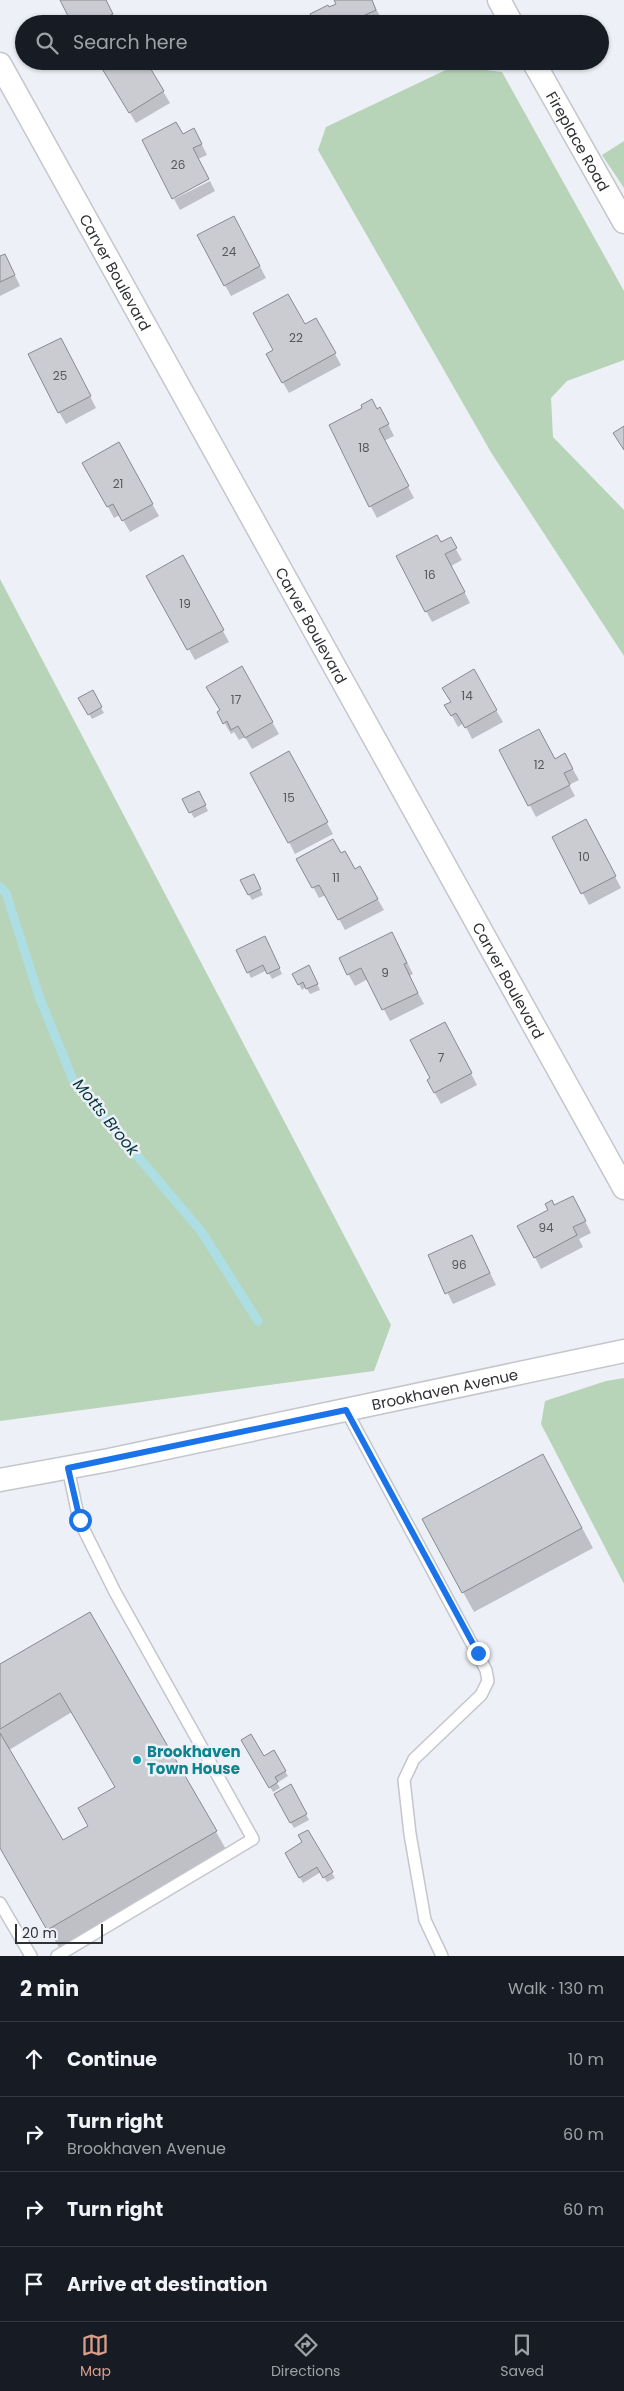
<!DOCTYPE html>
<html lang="en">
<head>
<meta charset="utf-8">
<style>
	:root { --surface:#171b24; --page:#242831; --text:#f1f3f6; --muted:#9ea1a6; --line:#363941; --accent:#d99d88 }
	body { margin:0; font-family:Poppins,sans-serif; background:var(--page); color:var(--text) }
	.scale { position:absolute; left:15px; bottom:12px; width:88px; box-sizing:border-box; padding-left:5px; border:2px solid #303134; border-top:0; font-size:14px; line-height:18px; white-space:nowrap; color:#303134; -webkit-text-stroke:4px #eef0f7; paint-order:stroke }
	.stop { position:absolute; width:15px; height:15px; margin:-11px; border:4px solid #1a73e8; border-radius:50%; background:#fff }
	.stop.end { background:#1a73e8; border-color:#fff; box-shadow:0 1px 5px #0008 }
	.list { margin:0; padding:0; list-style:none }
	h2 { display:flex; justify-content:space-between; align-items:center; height:65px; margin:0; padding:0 20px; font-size:21px }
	h2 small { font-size:16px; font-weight:400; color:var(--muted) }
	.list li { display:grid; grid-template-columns:32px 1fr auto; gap:15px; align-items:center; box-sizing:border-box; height:75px; padding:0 20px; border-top:1px solid var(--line) }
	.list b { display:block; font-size:19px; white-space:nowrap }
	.list p { margin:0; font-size:16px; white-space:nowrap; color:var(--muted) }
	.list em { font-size:16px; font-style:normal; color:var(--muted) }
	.icon { flex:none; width:28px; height:28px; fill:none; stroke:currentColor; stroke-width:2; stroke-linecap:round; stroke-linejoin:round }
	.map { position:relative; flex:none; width:624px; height:1956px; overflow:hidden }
	.search { position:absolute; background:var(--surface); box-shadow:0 1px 4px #0004; left:15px; right:15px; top:15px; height:55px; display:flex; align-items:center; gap:12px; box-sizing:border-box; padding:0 18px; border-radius:28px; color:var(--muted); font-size:19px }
	.sheet { height:365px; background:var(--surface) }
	nav { display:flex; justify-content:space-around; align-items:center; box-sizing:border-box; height:70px; border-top:1px solid var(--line); background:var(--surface); font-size:14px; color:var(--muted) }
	nav a { display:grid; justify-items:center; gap:2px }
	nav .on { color:var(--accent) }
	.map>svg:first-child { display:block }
</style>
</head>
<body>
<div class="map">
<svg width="624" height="1956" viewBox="0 0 624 1956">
	<rect width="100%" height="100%" fill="#eef0f7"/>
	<path fill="#b7d4b9" d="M454,66L502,72L624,291V360L567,381L551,398L553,437L624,510V656L492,454L318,150L326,127Z
		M624,141V188L602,155Z
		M0,579L391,1325L374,1371L0,1421Z
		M624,1378V1584L541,1424L545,1401L606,1381Z"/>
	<path fill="#0003" fill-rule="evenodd" d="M62,0H106L118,24H73Z
		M335,0H372L382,21L376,24H316L329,9L337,5Z
		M145,61L170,103L136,123L99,62Z
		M182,135L200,141L207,155L198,159Z
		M210,181L215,191L180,210L174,199Z
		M240,228L266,278L231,296L225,285Z
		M0,258L11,267L20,286L0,296Z
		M316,319L341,365L289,393L267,355L304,325Z
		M67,351L96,408L66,424L59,412Z
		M377,410L386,420L394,436L384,441L414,498L377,518L349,466Z
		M118,444L159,516L130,532L120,515L114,518L84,463Z
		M450,539L462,560L451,566L470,603L432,622L426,611L441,544Z
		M182,557L229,642L195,660L148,576Z
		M242,668L279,734L252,749L245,737L239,740L234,732L231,734L218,712L221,711Z
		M473,671L503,722L472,739L464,723L458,727L446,705L452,702Z
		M92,692L104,713L92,719L80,698Z
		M501,750L555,761L571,766L579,780L569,785L575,796L536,817Z
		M295,764L333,834L295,854L289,842Z
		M202,798L208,811L194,818L184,800Z
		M592,832L621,888L589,905L553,837Z
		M341,854L355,871L366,879L384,910L345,930L326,895L319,898L313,887Z
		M256,881L263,895L252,900L249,895Z
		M268,943L282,974L272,979L267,970L251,978L248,972Z
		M398,944L413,974L409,976L424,1004L390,1021L368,979L355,986L340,959Z
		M312,972L320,990L310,994L306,987L302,990L299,984Z
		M451,1035L477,1085L441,1104L428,1081L432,1079Z
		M554,1206L579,1209L591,1233L579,1239L583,1247L541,1269L535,1257L550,1211Z
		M472,1236L496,1285L453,1304L429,1256Z
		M554,1476L593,1548L474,1612L463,1592Z
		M90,1614L227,1851L60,1949L0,1846V1666ZM72,1712L117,1787L90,1826L63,1842L9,1750Z
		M242,1740L264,1758L273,1752L288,1776L277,1783L280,1788L273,1792Z
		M290,1786L309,1820L294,1828L275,1795Z
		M307,1831L335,1878L327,1882L321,1872L303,1883L286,1853L304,1843Z"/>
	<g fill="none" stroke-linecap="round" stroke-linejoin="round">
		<path stroke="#acdee3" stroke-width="9" d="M0,887L6,893L39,996L73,1080L201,1231L258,1321"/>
	</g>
	<path fill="#caccd2" stroke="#888a90" d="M60,0H106L113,14L92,24H72Z
		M334,0H372L376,10L363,16L367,24H315L310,14L328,5L329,7L336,4Z
		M146,61L164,91L129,113L98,62Z
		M176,122L183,134L194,128L202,144L193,148L209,179L172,199L142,140Z
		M234,216L260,266L224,286L197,235Z
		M5,254L15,275L0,282V256Z
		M288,294L305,324L316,318L336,353L282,383L266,354L273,350L253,313Z
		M61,338L91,396L58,413L28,354Z
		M372,399L377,409L380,407L389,424L379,429L409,486L369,507L329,425L362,408L361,405Z
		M624,426V450L613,433Z
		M119,442L153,504L122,521L113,504L107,507L82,463Z
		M437,535L441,542L451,537L457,548L445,554L465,592L425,612L396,556Z
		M183,555L224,630L187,650L146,576Z
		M242,666L273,722L245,738L238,726L231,730L227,721L223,724L217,712L220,710L206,687Z
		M474,669L497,710L465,728L456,713L451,716L444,705L451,702L442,688Z
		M93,690L102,707L88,715L78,698Z
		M539,729L555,759L565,753L573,769L564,773L570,785L528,806L499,750Z
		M289,751L328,822L288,843L250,773Z
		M199,791L206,805L189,813L182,799Z
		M586,819L616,876L581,894L552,837Z
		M333,839L341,853L345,851L355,869L360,866L378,899L338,920L319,885L312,888L296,859Z
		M254,874L261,889L248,895L240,880Z
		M392,932L407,963L404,964L418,993L382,1010L361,968L347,975L339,958Z
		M265,936L280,968L267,974L263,965L247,973L236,950Z
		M309,965L318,984L306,989L303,982L298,985L292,974Z
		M445,1022L472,1073L434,1093L427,1080L430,1078L410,1040Z
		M573,1196L586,1221L573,1227L577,1235L534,1258L517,1226L548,1210L545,1204L552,1200L554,1205Z
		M472,1235L490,1273L445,1294L428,1255Z
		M543,1454L582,1528L462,1593L422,1519Z
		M90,1612L217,1831L47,1930L0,1848V1733L63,1840L88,1826L78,1808L115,1787L60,1693L0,1729V1664Z
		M251,1734L264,1756L274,1750L286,1771L275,1777L278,1782L269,1788L241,1740Z
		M291,1784L307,1814L290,1823L274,1794Z
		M308,1830L333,1872L323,1878L317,1867L299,1878L285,1853L302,1842L298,1835Z"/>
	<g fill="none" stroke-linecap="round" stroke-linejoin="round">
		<g stroke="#c4c6cc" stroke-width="14">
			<path id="lane" d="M346,1410L486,1670L488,1681L481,1695L414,1759L404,1780L410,1834L425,1920L442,1956
				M0,1903L31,1956
				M57,1956L253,1839L115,1592L79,1520L68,1468"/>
		</g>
		<g stroke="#c4c6cc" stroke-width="25">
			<g id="street">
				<path d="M499,0L512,24"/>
				<path id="s1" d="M533,61L624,222"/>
				<path id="s2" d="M0,64L624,1188"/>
				<path id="s3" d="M0,1480L109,1460L624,1351"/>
			</g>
		</g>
		<use href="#lane" stroke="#fff" stroke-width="11"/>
		<use href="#street" stroke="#fff" stroke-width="22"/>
	</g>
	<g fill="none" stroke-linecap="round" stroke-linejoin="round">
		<path stroke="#1a73e8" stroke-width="6" d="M80,1520L68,1468L346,1410L478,1653"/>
	</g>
	<circle fill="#0f9aa8" stroke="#eef0f7" stroke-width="2" cx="137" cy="1760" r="5"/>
	<g text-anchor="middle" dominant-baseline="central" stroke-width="5" stroke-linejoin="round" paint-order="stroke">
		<g font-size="12" fill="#56585c">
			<text x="178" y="164">26</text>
			<text x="229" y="251">24</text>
			<text x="296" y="337">22</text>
			<text x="60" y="375">25</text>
			<text x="364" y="447">18</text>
			<text x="118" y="483">21</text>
			<text x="430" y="574">16</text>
			<text x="185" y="603">19</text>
			<text x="467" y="695">14</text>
			<text x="236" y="699">17</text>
			<text x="539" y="764">12</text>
			<text x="289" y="797">15</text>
			<text x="584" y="856">10</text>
			<text x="336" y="877">11</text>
			<text x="385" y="972">9</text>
			<text x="441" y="1057">7</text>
			<text x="546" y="1227">94</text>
			<text x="459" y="1264">96</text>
		</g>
		<g font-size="15" fill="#303134" stroke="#eef0f7">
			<text stroke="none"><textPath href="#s1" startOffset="92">Fireplace Road</textPath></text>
			<text stroke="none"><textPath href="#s2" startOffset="238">Carver Boulevard</textPath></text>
			<text stroke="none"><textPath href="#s2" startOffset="642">Carver Boulevard</textPath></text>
			<text stroke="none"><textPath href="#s2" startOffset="1048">Carver Boulevard</textPath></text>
			<text stroke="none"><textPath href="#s3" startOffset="454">Brookhaven Avenue</textPath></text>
		</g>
		<g font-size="15" font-weight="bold" fill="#0d838f" stroke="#eef0f7" text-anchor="start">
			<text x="147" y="1751">Brookhaven<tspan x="147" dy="17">Town House</tspan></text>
		</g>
		<g font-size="16" font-style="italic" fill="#06373b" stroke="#eef0f7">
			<text transform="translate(106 1117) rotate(51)">Motts Brook</text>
		</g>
	</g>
</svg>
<div class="scale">20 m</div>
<div class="stop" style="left:80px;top:1520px"></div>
<div class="stop end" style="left:478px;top:1653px"></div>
<div class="search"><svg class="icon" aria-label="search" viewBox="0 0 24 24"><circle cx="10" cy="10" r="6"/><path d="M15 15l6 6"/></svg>Search here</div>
</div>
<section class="sheet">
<h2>2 min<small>Walk · 130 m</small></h2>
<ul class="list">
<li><svg class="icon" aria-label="ahead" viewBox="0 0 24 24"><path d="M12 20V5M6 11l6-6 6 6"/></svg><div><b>Continue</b></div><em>10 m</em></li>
<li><svg class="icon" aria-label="right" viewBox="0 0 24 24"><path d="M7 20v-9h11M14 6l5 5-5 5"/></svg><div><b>Turn right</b><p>Brookhaven Avenue</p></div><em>60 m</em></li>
<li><svg class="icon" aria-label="right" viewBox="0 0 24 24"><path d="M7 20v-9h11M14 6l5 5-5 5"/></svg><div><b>Turn right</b></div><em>60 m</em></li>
<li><svg class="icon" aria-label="arrive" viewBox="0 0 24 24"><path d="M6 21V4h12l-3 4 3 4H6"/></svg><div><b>Arrive at destination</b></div></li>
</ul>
</section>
<nav>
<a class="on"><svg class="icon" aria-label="map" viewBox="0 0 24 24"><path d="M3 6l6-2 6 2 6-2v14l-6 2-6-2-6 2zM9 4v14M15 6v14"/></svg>Map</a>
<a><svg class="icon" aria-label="directions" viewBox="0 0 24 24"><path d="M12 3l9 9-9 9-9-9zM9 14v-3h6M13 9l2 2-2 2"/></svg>Directions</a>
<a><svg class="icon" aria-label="saved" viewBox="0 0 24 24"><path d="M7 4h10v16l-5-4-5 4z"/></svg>Saved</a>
</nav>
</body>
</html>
